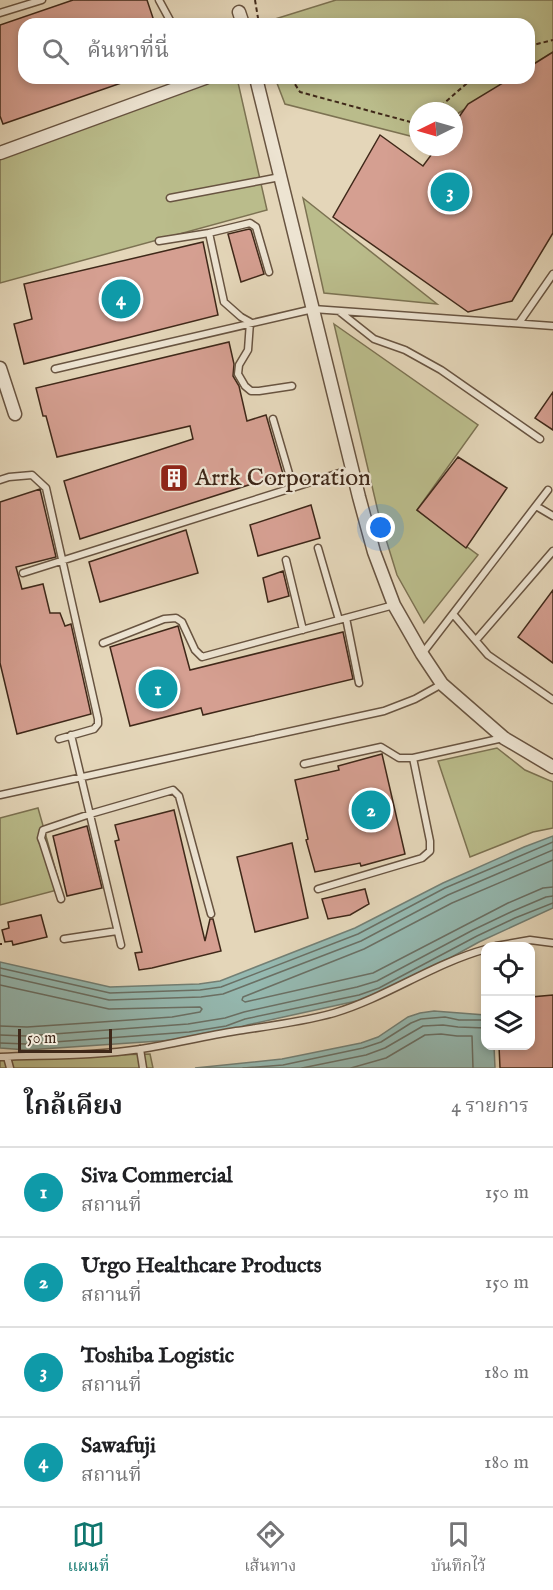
<!DOCTYPE html>
<html lang="th">
<head>
<meta charset="utf-8">
<style>
	:root { --surface:#fff; --page:#f6f6f6; --text:#202124; --muted:#757577; --line:#e0e0e0; --accent:#0f766e }
	body { margin:0; font-family:"IM FELL English","Noto Serif Thai",serif; background:var(--page); color:var(--text) }
	.controls { position:absolute; right:18px; bottom:18px; display:grid; overflow:hidden; border-radius:12px; box-shadow:0 3px 9px #0003 }
	.controls button { width:54px; height:54px; display:grid; place-items:center; padding:0; border:0; border-bottom:2px solid var(--line); background:var(--surface); color:var(--text); font:30px sans-serif }
	.compass { position:absolute; left:409px; top:102px; width:54px; height:54px; border-radius:50%; background:var(--surface); box-shadow:0 3px 9px #0003; rotate:265deg }
	.scale { position:absolute; left:18px; bottom:15px; width:94px; box-sizing:border-box; padding-left:6px; border:3px solid #3f2819; border-top:0; font-size:16px; line-height:21px; white-space:nowrap; color:#3f2819; -webkit-text-stroke:4px #ede4d2; paint-order:stroke }
	.you { position:absolute; left:381px; top:528px; width:21px; height:21px; margin:-15px; border:4px solid #fff; border-radius:50%; background:#1a73e8; box-shadow:0 0 0 9px #1a73e833 }
	.badge { display:grid; place-items:center; width:39px; height:39px; border-radius:50%; background:var(--accent); color:#fff; font-size:20px; font-weight:700 }
	.pin { position:absolute; translate:-50% -50%; border:3px solid #fff; box-shadow:0 2px 6px #0006 }
	.list { margin:0; padding:0; list-style:none }
	h2 { display:flex; justify-content:space-between; align-items:center; height:78px; margin:0; padding:0 24px; font-size:26px }
	h2 small { font-size:20px; font-weight:400; color:var(--muted) }
	.list li { display:grid; grid-template-columns:39px 1fr auto; gap:18px; align-items:center; box-sizing:border-box; height:90px; padding:0 24px; border-top:2px solid var(--line) }
	.list b { display:block; font-size:22px; white-space:nowrap }
	.list p { margin:0; font-size:20px; white-space:nowrap; color:var(--muted) }
	.list em { font-size:20px; font-style:normal; color:var(--muted) }
	.icon { flex:none; width:33px; height:33px; fill:none; stroke:currentColor; stroke-width:2; stroke-linecap:round; stroke-linejoin:round }
	.map { position:relative; flex:none; width:553px; height:1068px; overflow:hidden }
	.search { position:absolute; background:var(--surface); box-shadow:0 3px 9px #0003; left:18px; right:18px; top:18px; height:66px; display:flex; align-items:center; gap:15px; box-sizing:border-box; padding:0 21px; border-radius:18px; color:var(--muted); font-size:22px }
	.sheet { height:438px; background:var(--surface) }
	nav { display:flex; justify-content:space-around; align-items:center; box-sizing:border-box; height:84px; border-top:2px solid var(--line); background:var(--surface); font-size:16px; color:var(--muted) }
	nav a { display:grid; justify-items:center; gap:3px }
	nav .on { color:var(--accent) }
	.map>svg:first-child { display:block }
</style>
</head>
<body>
<div class="map">
<svg width="553" height="1068" viewBox="0 0 553 1068">
	<rect width="100%" height="100%" fill="#e4d6b9"/>
	<filter id="stains"><feTurbulence type="fractalNoise" baseFrequency=".00333" numOctaves="4"/><feColorMatrix values="0 0 0 0 .2 0 0 0 0 .09 0 0 0 0 .02 0 0 0 .5 -.17"/></filter>
	<radialGradient id="worn" r=".72"><stop offset=".6" stop-color="#630" stop-opacity="0"/><stop offset="1" stop-color="#630" stop-opacity=".3"/></radialGradient>
	<path fill="#babc8b" stroke="#7c7252" stroke-width="1.5" d="M336,0H553V56L550,54L529,67V24H259Z
		M205,78H237L267,210L0,283V153Z
		M275,78H513L454,116V111H418V138L285,104Z
		M303,198L437,304L324,293Z
		M334,324L478,425L417,510L478,555L424,623L397,575L380,520Z
		M497,748L525,770L553,782V828L533,832L470,857L438,761Z
		M38,808L61,889L0,905V818Z
		M150,1054L153,1068H0V1058Z"/>
	<path fill="#95b9b1" stroke="#737f74" stroke-width="1.5" d="M553,836V908L479,942L419,975L361,1000L247,1025L227,1032L174,1040L27,1050L0,1048V962L110,987L199,984L220,981L355,928L443,883L524,847Z
		M434,1011L485,1015L486,1046H494L495,1068H195L282,1059L361,1043L378,1037L408,1017L420,1013Z"/>
	<g fill="none" stroke-linecap="round" stroke-linejoin="round">
		<path stroke="#6a7065" stroke-width="1.5" d="M553,860L452,903L364,949L243,997L242,1000L245,1002L373,973L508,903L543,888L553,887
			M0,968L110,993L200,990L221,987L358,934L445,888L553,842
			M0,975L109,1000L201,997L223,994L361,941L448,895L553,850
			M0,985L109,1009L200,1007L202,1009L200,1012L172,1017L87,1023L27,1027L0,1026
			M0,1035L27,1036L188,1024L225,1018L244,1012L357,987L377,981L473,930L513,911L546,897L553,896
			M0,1043L27,1044L189,1032L226,1026L245,1019L359,995L379,988L477,936L515,918L553,903
			M243,1068L283,1065L363,1048L381,1042L411,1023L421,1019L445,1017L459,1020H486
			M302,1068L366,1055L385,1048L423,1026L443,1025L458,1027L486,1028
			M351,1068L386,1058L425,1035L441,1034L457,1036H472L473,1068"/>
	</g>
	<path fill="#d59f91" stroke="#3f2819" stroke-width="1.5" d="M73,0H147L155,24H24V78H130V80L3,124L0,116V25Z
		M553,52V233L512,301L468,312L333,217L380,135L423,166L437,147H454V124L468,104L511,78H529V67Z
		M249,229L251,230L264,274L241,282L228,234Z
		M203,242L218,315L24,364L14,324L32,319L24,284Z
		M229,342L234,364L233,376L239,386L247,421L266,415L283,474L80,539L64,481L193,439L190,426L57,457L46,416H43L36,388Z
		M553,392V430L535,418Z
		M458,457L507,488L466,548L417,510Z
		M40,489L56,557L16,567L22,589L43,584L50,613H60L65,626L71,624L91,714L17,734L0,663V502Z
		M311,505L320,538L258,556L250,525Z
		M186,530L198,573L100,602L89,562Z
		M283,571L289,596L268,602L263,578Z
		M553,590V663L518,637Z
		M178,626L190,670L343,632L353,679L203,715L201,708L130,726L110,647Z
		M382,754L405,854L361,866L360,863L315,872L306,840L308,839L295,780L339,770L338,766Z
		M174,810L205,941L210,919H213L221,951L152,968L139,970L135,953L142,952L115,841L119,840L115,825Z
		M87,826L102,888L67,896L53,836Z
		M292,843L308,918L255,932L237,857Z
		M365,889L369,904L350,915L328,919L322,899Z
		M41,915L47,937L13,945L12,941L5,942L2,930L9,928L8,922Z
		M553,995V1068H500L499,1046H531V997Z"/>
	<g fill="none" stroke-linecap="round" stroke-linejoin="round">
		<g stroke="#685441" stroke-width="9">
			<path id="service" d="M159,0L172,24
				M0,13L42,0
				M170,198L280,177
				M209,233L250,223L256,227L269,272
				M159,241L209,233L224,302L241,317L250,322L248,350L239,365L238,374L245,386L251,391H259L292,386
				M340,312L374,339L405,350L441,370L540,439
				M519,323L553,274
				M55,369L313,309L553,326
				M273,419L293,487
				M0,480L9,477L32,475L46,488L98,719V724L94,729L59,739
				M536,506L553,516
				M318,548L339,620
				M286,560L303,630
				M23,573L352,469
				M453,614L488,655L553,700
				M346,618L359,683
				M477,639L553,551
				M103,643L164,619L176,618L182,622L195,650L202,657L394,605
				M422,654L548,490
				M71,735L121,945
				M304,764L381,747L399,758H413
				M0,795L384,711L415,699L442,684
				M318,889L422,858L430,851V841L413,758L503,738
				M61,899L43,843L41,838L43,830L90,814L173,790L179,796L211,914
				M64,939L117,931
				M496,946L530,940L553,943
				M140,1049L143,1068
				M0,1057C47,1055 95,1056 141,1049C173,1044 204,1036 236,1031C269,1026 302,1022 334,1013C387,997 432,964 486,949
				M7,1057L10,1068"/>
		</g>
		<g stroke="#685441" stroke-width="15">
			<path id="minor" d="M239,12L243,24
				M256,78L359,497L374,552L394,605L422,654L442,684L504,738L553,767
				M0,153L205,78
				M0,368L15,414"/>
		</g>
		<path stroke="#3f2819" stroke-width="2" stroke-dasharray="4.5 3" stroke-linecap="butt" d="M255,0L259,24
			M529,46L553,40
			M291,78L300,92L414,123L418,122
			M435,111L473,78
			M0,944H2"/>
		<use href="#service" stroke="#ede4d2" stroke-width="6"/>
		<use href="#minor" stroke="#ede4d2" stroke-width="12"/>
	</g>
	<defs>
		<g id="building-square" transform="scale(1.5)"><rect x="-9" y="-9" width="18" height="18" rx="4" fill="#8f2418" stroke="#ede4d2"/><path d="M-4-6H4V6H1V3H-1V6H-4ZM-2.5-4.3h1.7v1.8h-1.7ZM.8-4.3h1.7v1.8H.8ZM-2.5-1h1.7V.8h-1.7ZM.8-1h1.7V.8H.8Z" fill="#fff"/></g>
	</defs>
	<g fill-rule="evenodd">
		<use href="#building-square" x="174" y="478"/>
	</g>
	<g text-anchor="middle" dominant-baseline="central" stroke-width="4.5" stroke-linejoin="round" paint-order="stroke">
		<g font-size="24" fill="#3f2819" stroke="#ede4d2" text-anchor="start">
			<text x="195" y="478">Arrk Corporation</text>
		</g>
	</g>
	<rect width="100%" height="100%" filter="url(#stains)"/>
	<rect width="100%" height="100%" fill="url(#worn)"/>
</svg>
<div class="controls">
<button><svg class="icon" aria-label="locate" viewBox="0 0 24 24"><circle cx="12" cy="12" r="6"/><path d="M12 2v4M12 18v4M2 12h4M18 12h4"/></svg></button>
<button><svg class="icon" aria-label="layers" viewBox="0 0 24 24"><path d="M12 4l9 5-9 5-9-5zM3 14l9 5 9-5"/></svg></button>
</div>
<svg class="compass" viewBox="-18 -18 36 36"><path d="M0-13l5 13h-10z" fill="#e53935"/><path d="M0 13l5-13h-10z" fill="#757577"/></svg>
<div class="scale">50 m</div>
<div class="you"></div>
<div class="pin badge" style="left:158px;top:689px;background:#0f9aa8">1</div>
<div class="pin badge" style="left:371px;top:810px;background:#0f9aa8">2</div>
<div class="pin badge" style="left:450px;top:192px;background:#0f9aa8">3</div>
<div class="pin badge" style="left:121px;top:299px;background:#0f9aa8">4</div>
<div class="search"><svg class="icon" aria-label="search" viewBox="0 0 24 24"><circle cx="10" cy="10" r="6"/><path d="M15 15l6 6"/></svg>ค้นหาที่นี่</div>
</div>
<section class="sheet">
<h2>ใกล้เคียง<small>4 รายการ</small></h2>
<ul class="list">
<li><span class="badge" style="background:#0f9aa8">1</span><div><b>Siva Commercial</b><p>สถานที่</p></div><em>150 m</em></li>
<li><span class="badge" style="background:#0f9aa8">2</span><div><b>Urgo Healthcare Products</b><p>สถานที่</p></div><em>150 m</em></li>
<li><span class="badge" style="background:#0f9aa8">3</span><div><b>Toshiba Logistic</b><p>สถานที่</p></div><em>180 m</em></li>
<li><span class="badge" style="background:#0f9aa8">4</span><div><b>Sawafuji</b><p>สถานที่</p></div><em>180 m</em></li>
</ul>
</section>
<nav>
<a class="on"><svg class="icon" aria-label="map" viewBox="0 0 24 24"><path d="M3 6l6-2 6 2 6-2v14l-6 2-6-2-6 2zM9 4v14M15 6v14"/></svg>แผนที่</a>
<a><svg class="icon" aria-label="directions" viewBox="0 0 24 24"><path d="M12 3l9 9-9 9-9-9zM9 14v-3h6M13 9l2 2-2 2"/></svg>เส้นทาง</a>
<a><svg class="icon" aria-label="saved" viewBox="0 0 24 24"><path d="M7 4h10v16l-5-4-5 4z"/></svg>บันทึกไว้</a>
</nav>
</body>
</html>
